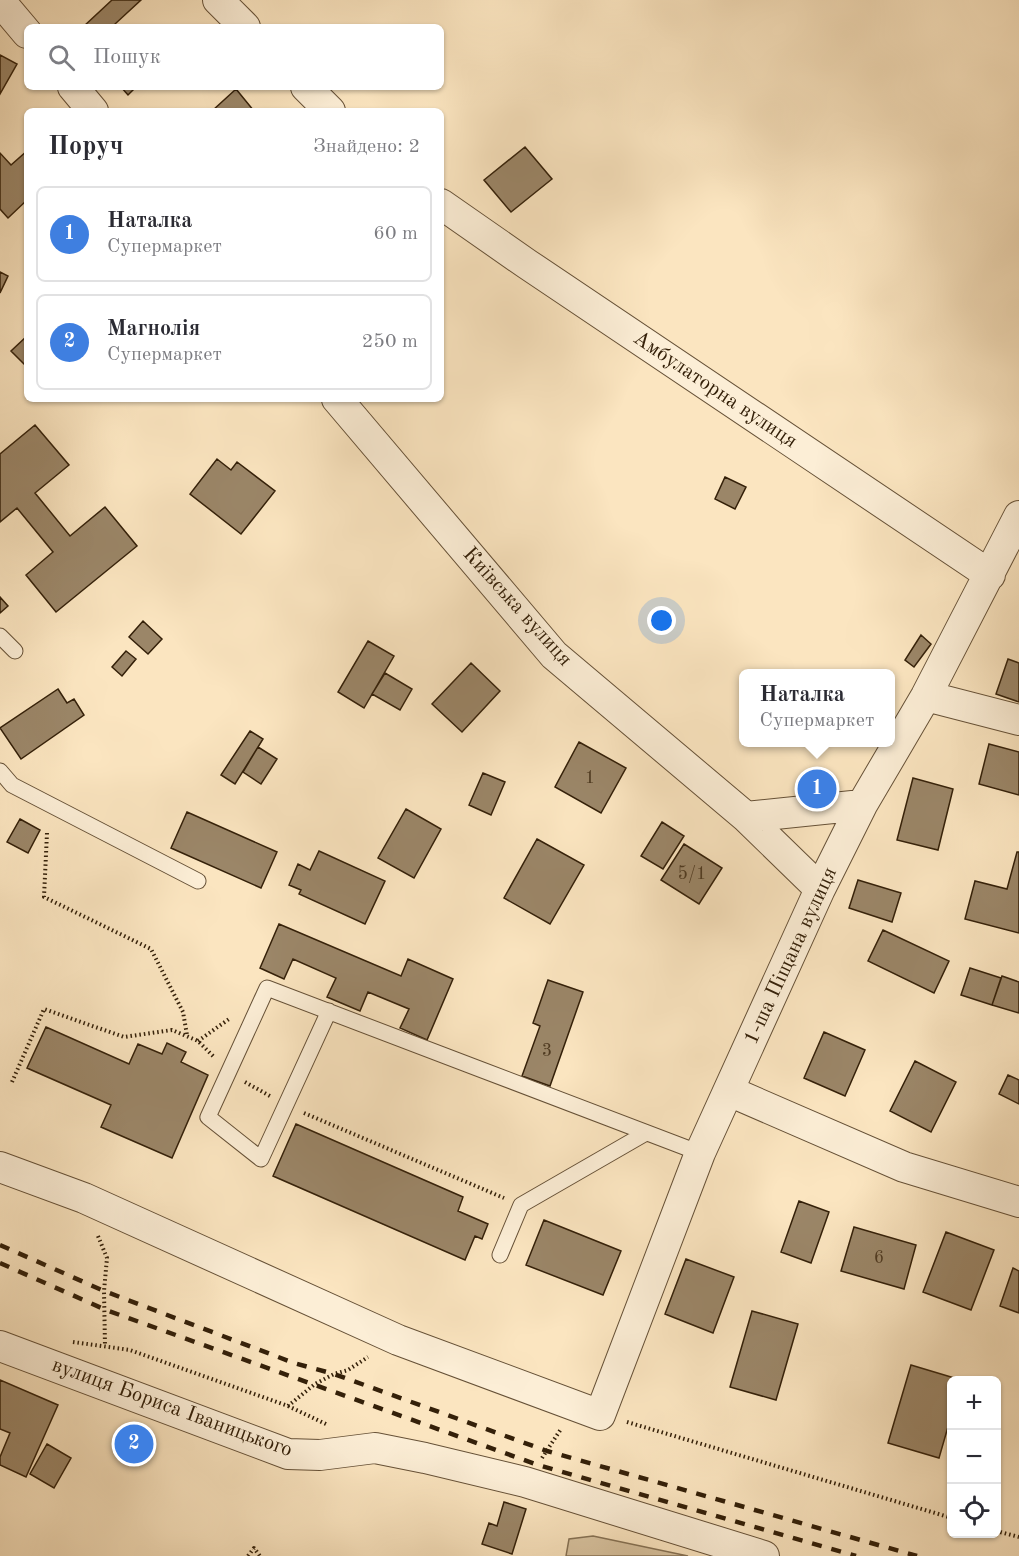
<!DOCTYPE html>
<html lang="uk">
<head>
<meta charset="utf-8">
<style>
	:root { --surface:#fff; --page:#f2f2f3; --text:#2b2b33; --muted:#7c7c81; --line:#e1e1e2; --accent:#8f2418 }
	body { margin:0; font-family:"Old Standard TT",serif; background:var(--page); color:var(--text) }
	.controls { position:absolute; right:18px; bottom:18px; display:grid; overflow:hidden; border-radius:9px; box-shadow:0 2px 4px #0004 }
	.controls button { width:54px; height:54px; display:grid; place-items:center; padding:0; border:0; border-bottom:2px solid var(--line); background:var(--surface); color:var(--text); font:30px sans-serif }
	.you { position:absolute; left:662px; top:621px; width:21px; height:21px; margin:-15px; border:4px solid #fff; border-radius:50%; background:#1a73e8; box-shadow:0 0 0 9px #1a73e833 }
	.badge { display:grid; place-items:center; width:39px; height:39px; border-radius:50%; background:var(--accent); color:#fff; font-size:20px; font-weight:700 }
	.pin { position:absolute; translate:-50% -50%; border:3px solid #fff; box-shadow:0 2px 6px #0006 }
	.popup { position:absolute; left:739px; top:669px; width:156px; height:78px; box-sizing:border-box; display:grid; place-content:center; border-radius:9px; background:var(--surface); filter:drop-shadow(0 2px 4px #0005); font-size:20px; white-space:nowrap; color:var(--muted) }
	.popup b { font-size:22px; color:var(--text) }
	.popup::after { content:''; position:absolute; left:50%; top:100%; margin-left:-12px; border:12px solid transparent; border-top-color:var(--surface) }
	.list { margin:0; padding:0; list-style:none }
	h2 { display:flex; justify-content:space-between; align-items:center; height:78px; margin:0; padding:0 24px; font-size:26px }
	h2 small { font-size:20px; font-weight:400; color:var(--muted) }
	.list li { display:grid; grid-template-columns:39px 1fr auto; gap:18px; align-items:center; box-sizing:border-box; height:96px; margin:0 12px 12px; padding:0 12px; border:2px solid var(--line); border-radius:9px }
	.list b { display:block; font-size:22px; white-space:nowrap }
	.list p { margin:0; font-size:20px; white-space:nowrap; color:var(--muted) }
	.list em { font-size:20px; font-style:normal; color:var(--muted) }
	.icon { flex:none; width:33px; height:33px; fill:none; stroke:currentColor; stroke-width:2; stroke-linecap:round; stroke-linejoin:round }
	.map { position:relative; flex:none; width:1019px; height:1556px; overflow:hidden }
	.search { position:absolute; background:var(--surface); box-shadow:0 2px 4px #0004; left:24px; top:24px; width:420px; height:66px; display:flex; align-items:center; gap:15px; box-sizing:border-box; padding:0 21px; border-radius:9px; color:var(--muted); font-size:22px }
	.panel { position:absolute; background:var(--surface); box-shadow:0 2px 4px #0004; left:24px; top:108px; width:420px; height:294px; border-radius:9px }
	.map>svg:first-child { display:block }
</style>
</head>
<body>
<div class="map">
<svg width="1019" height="1556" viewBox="0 0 1019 1556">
	<rect width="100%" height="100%" fill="#fbe5c0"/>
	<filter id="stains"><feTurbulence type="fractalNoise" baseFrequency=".00333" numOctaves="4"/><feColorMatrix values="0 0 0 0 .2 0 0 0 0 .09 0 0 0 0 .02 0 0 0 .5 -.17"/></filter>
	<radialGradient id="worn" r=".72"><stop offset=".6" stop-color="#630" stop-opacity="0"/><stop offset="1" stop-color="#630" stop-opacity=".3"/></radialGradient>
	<path fill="#d9c4a1" stroke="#867255" stroke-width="1.5" d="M593,1536L688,1556H566L569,1539Z"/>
	<path fill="#9b8668" stroke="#342009" stroke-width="1.5" d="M112,0H141L115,24L117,27H83Z
		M0,55L17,64L0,94Z
		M121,87H136L128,95Z
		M236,89L254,111H212Z
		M525,147L552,179L511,212L484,180Z
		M27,151V200L8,218L0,209V153L11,165Z
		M0,272L8,276L0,293Z
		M27,336V367L11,351Z
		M35,425L69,465L35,493L70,536L105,507L137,546L56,612L26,575L53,552L17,508L0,522V454Z
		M217,459L231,470L237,462L275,491L241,534L190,494Z
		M725,477L746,487L735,509L715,499Z
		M0,597L8,606L0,613Z
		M143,621L162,639L148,654L129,637Z
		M921,635L931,644L914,667L905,660Z
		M368,641L394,656L364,708L338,692Z
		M126,651L136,659L122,676L112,667Z
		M1008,659L1019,663V702L996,694Z
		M471,663L500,691L462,732L432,704Z
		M385,673L412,689L400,710L372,694Z
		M58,689L67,703L74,699L84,715L21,759L0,728Z
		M250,731L263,739L235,784L221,775Z
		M579,742L626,768L601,813L555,787Z
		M989,744L1019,752V795L979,784Z
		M258,747L277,759L261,784L243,772Z
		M483,773L505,782L491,815L469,805Z
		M913,778L953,789L938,850L897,840Z
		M406,809L441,829L414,878L378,858Z
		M187,812L277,852L261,888L171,848Z
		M20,819L40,830L28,853L7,842Z
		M662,822L684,836L663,869L641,856Z
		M537,839L584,865L550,924L504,898Z
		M684,844L722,868L699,904L661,880Z
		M319,851L385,881L365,924L299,894L301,890L289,885L298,864L310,870Z
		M1017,852H1019V933L965,919L975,881L1007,889Z
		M858,880L901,893L892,922L849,908Z
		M279,924L401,976L408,959L453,979L427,1040L400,1028L409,1009L368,992L360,1011L327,997L336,978L293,959L284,979L260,968Z
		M883,930L949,961L934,993L868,961Z
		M970,968L1001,978L992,1005L961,995Z
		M1002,976L1019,982V1013L992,1005Z
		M548,980L583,992L550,1086L522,1076L540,1026L533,1023Z
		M46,1027L129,1064L138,1044L162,1054L167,1043L186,1052L181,1062L208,1075L172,1158L101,1127L111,1105L27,1068Z
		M824,1032L865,1050L845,1096L804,1078Z
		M915,1061L956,1082L931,1132L890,1111Z
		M1008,1075L1019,1080V1104L999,1094Z
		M296,1124L463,1197L458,1211L488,1224L482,1239L475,1236L465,1260L273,1176Z
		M799,1201L829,1212L811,1263L781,1252Z
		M544,1220L621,1251L603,1295L526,1265Z
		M854,1227L916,1245L904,1289L841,1271Z
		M946,1232L994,1250L971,1310L923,1292Z
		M686,1259L734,1277L713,1333L665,1314Z
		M1013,1268L1019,1271V1313L1000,1306Z
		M752,1311L798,1324L776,1400L730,1387Z
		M911,1365L961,1380H952V1413L939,1458L888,1443Z
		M0,1380L58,1405L26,1477L0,1465V1457L10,1433L0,1429Z
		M128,1425L153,1436L141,1463L115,1451Z
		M47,1444L71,1458L54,1488L30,1474Z
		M504,1502L526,1509L512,1554L482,1544L489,1523L497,1526Z"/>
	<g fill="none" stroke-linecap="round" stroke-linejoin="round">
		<g stroke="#665137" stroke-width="17">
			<path id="lane" d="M0,636L15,651
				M0,771L12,785L198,881
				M329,1011L261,1159L208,1117L267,988C411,1043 556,1098 700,1153
				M500,1255L521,1205L646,1133"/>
		</g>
		<g stroke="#665137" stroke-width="32">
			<path id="street" d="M218,0L245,27
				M0,1L27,33
				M73,87L93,111
				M306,87L330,111
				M441,204L527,264L990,575
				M337,399L554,655L746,817
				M926,696L1019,720
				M820,889L746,817L862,805
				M729,1091L904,1167L1019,1202
				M0,1167L84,1198L398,1340L600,1415L700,1153L820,889L862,805L926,696L1019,516
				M0,1346L288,1454L320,1455L375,1448L425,1458L525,1482L764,1556"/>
		</g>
		<path stroke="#342009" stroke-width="4" stroke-dasharray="1.5 3" stroke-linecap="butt" d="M47,833L44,897L151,949L183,1012L187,1035
			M198,1041L229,1019
			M12,1082L44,1009L124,1037L172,1030L198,1041L214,1057
			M245,1082L270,1096
			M304,1113L504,1198
			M98,1236L107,1258L104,1291L105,1346
			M73,1342L130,1350L288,1406L315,1384L334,1374L348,1370L368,1357
			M288,1406L328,1425
			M627,1422L952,1518
			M542,1458L561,1429
			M996,1531L1019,1537
			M248,1556L254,1548L260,1556"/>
		<use href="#lane" stroke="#fceed6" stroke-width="15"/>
		<use href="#street" stroke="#fceed6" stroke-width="30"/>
		<path stroke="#342009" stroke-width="4.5" stroke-dasharray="10 10" stroke-linecap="butt" d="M0,1245L104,1291L294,1363L334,1374L547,1451L917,1556
			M0,1263L106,1310L538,1465L856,1556"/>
	</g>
	<g text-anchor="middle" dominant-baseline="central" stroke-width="4.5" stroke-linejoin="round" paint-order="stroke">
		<g font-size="18" fill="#4e3a21">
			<text x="590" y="778">1</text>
			<text x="692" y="874">5/1</text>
			<text x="547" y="1051">3</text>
			<text x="879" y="1258">6</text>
		</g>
		<g font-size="21" fill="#342009" stroke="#fceed6">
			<text transform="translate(715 390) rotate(34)">Амбулаторна вулиця</text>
			<text transform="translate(517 607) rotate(48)">Київська вулиця</text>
			<text transform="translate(791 956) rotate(-65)">1-ша Піщана вулиця</text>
			<text transform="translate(172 1408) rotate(20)">вулиця Бориса Іваницького</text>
		</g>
	</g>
	<rect width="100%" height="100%" filter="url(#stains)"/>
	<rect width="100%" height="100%" fill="url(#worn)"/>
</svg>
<div class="controls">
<button>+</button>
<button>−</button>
<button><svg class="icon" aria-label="locate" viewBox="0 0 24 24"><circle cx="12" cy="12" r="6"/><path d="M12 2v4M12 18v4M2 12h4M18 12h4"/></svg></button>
</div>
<div class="you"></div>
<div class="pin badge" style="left:817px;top:789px;background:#3f7fe0">1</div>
<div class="popup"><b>Наталка</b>Супермаркет</div>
<div class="pin badge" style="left:134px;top:1444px;background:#3f7fe0">2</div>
<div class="search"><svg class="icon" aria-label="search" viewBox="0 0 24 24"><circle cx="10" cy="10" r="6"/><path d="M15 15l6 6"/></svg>Пошук</div>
<section class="panel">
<h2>Поруч<small>Знайдено: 2</small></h2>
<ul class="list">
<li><span class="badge" style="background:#3f7fe0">1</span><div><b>Наталка</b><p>Супермаркет</p></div><em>60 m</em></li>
<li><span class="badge" style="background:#3f7fe0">2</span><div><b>Магнолія</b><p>Супермаркет</p></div><em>250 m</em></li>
</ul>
</section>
</div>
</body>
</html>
